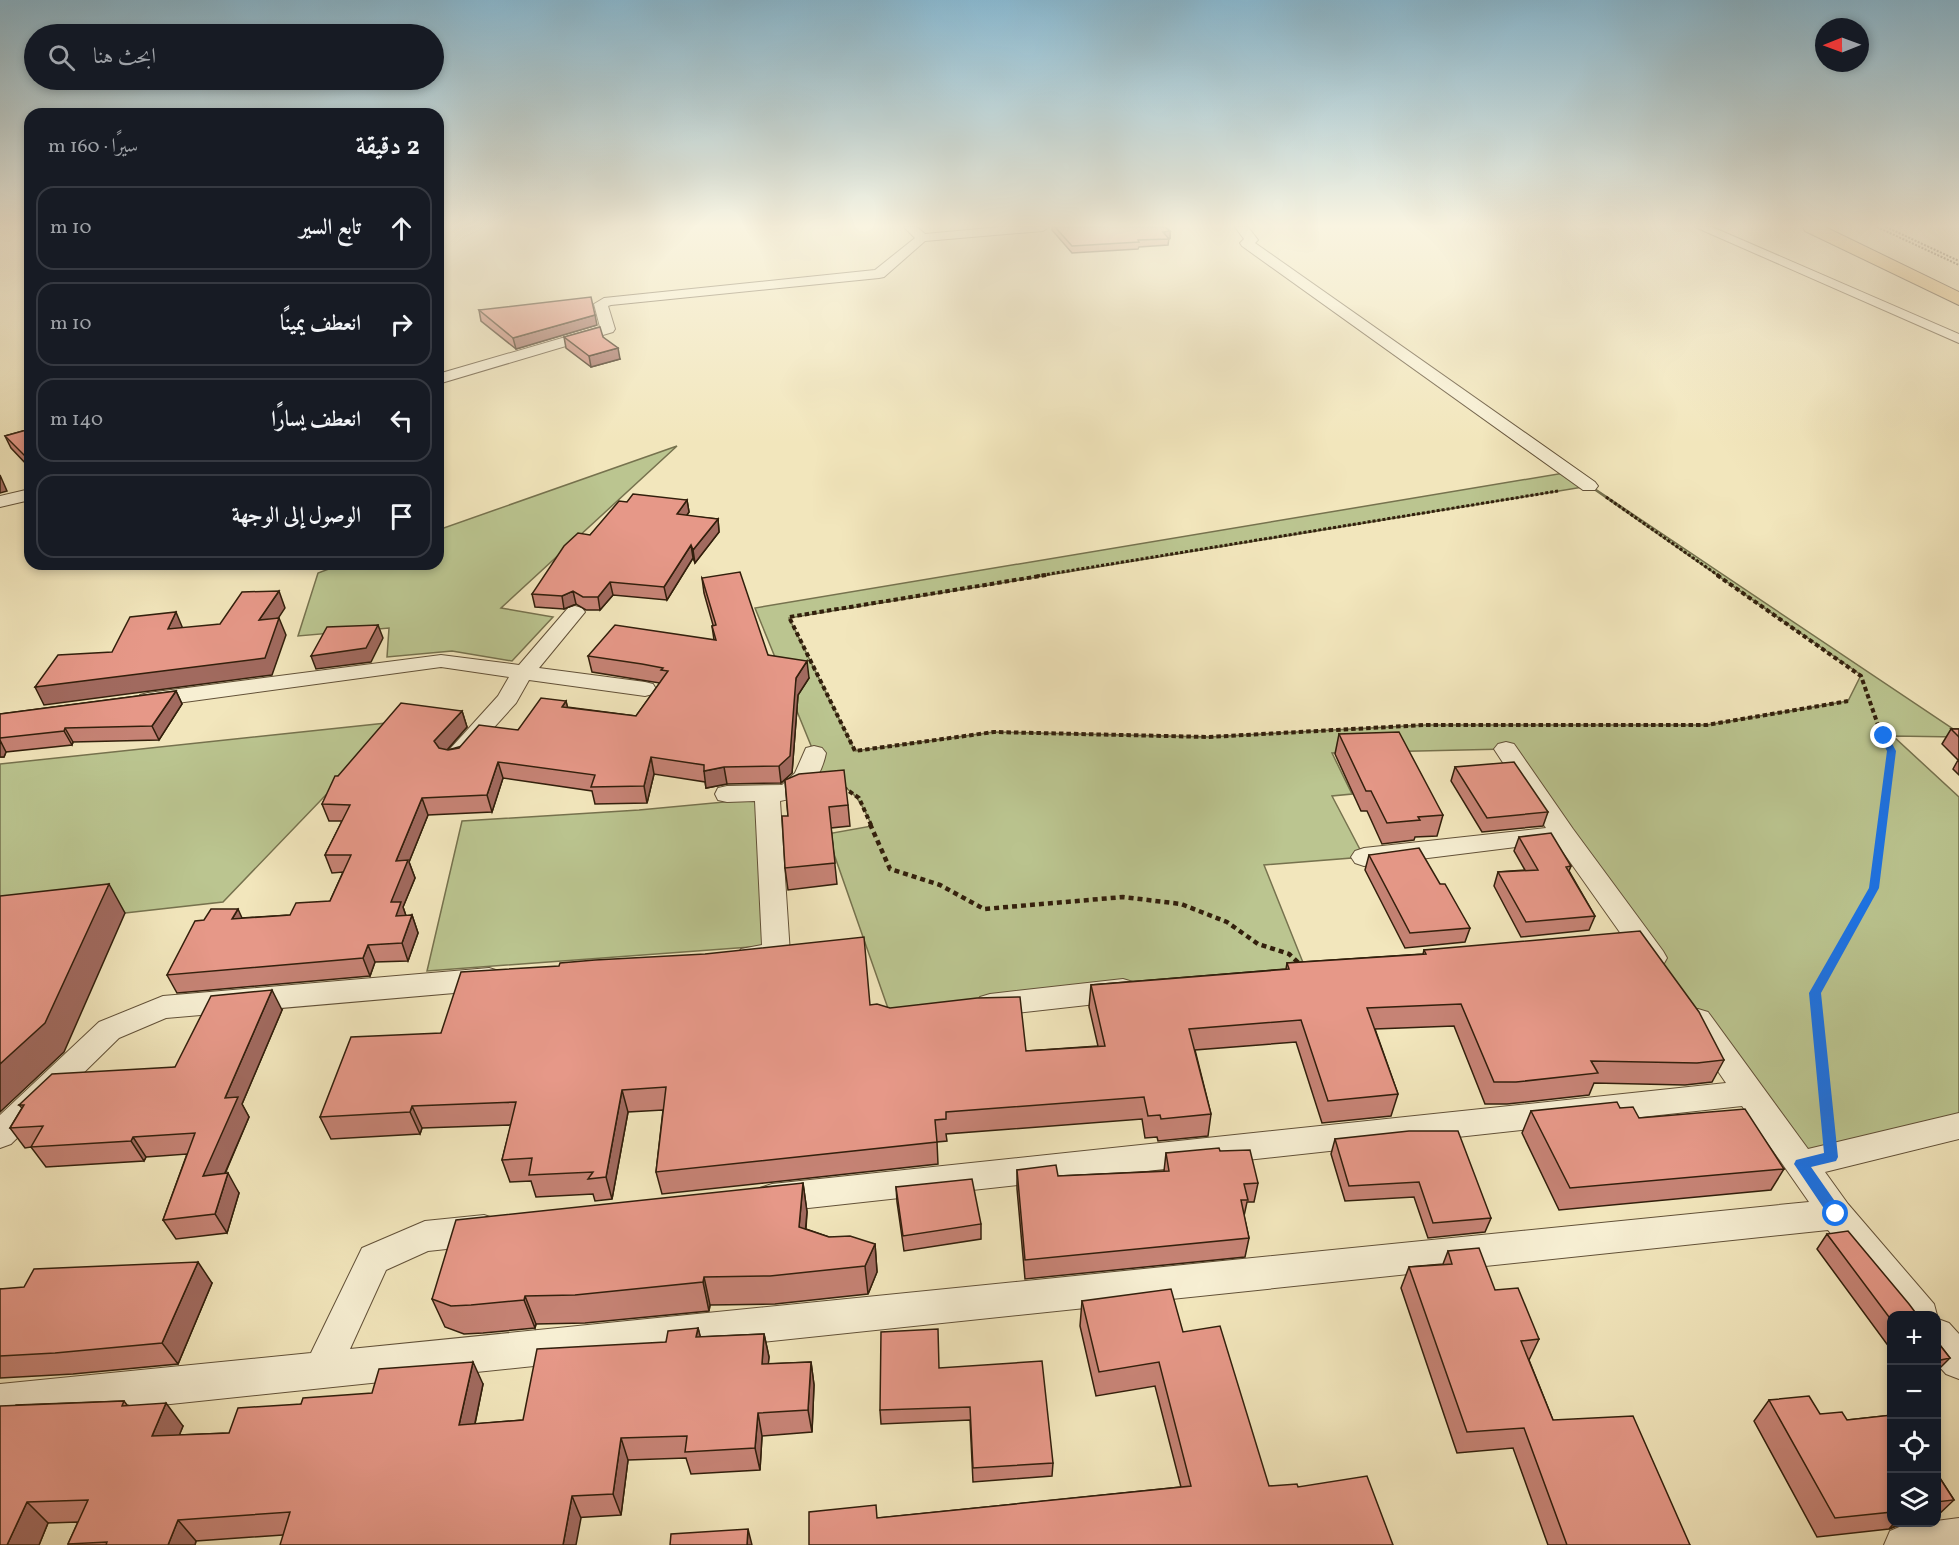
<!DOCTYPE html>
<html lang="ar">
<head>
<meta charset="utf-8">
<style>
	:root { --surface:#171b24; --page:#20242c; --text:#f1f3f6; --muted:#9ea1a6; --line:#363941 }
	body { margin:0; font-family:Vollkorn,Amiri,serif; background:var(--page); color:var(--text); direction:rtl }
	.controls { position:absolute; right:18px; bottom:18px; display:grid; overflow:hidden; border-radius:12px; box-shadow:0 3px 9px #0003 }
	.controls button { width:54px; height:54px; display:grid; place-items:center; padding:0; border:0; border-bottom:2px solid var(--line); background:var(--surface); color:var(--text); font:30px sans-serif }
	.compass { position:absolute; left:1815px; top:18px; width:54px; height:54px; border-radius:50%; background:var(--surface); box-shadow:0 3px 9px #0003; rotate:269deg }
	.stop { position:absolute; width:18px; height:18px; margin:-14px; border:4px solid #1a73e8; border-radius:50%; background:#fff }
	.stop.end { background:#1a73e8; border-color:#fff; box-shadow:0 2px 6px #0008 }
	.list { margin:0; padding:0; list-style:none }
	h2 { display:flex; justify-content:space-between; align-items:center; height:78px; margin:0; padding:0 24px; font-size:26px }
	h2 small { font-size:20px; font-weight:400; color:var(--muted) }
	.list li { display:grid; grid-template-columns:39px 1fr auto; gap:18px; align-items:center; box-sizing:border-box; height:84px; margin:0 12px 12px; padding:0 12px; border:2px solid var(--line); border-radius:18px }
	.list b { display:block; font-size:22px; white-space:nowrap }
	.list em { font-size:20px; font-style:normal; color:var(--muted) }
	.icon { flex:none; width:33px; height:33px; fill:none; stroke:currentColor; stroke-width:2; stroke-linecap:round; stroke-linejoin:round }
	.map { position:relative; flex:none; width:1959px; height:1545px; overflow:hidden; direction:ltr }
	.search { position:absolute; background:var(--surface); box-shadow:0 3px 9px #0003; left:24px; top:24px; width:420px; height:66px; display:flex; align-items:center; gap:15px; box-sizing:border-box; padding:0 21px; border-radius:33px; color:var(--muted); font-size:22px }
	.panel { position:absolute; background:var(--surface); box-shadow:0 3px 9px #0003; left:24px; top:108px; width:420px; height:462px; border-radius:18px; direction:rtl }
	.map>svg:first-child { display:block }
</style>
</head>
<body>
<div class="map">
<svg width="1959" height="1545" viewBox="0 0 1959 1545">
	<rect width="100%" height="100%" fill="#f2e6bc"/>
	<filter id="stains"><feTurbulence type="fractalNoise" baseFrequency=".00333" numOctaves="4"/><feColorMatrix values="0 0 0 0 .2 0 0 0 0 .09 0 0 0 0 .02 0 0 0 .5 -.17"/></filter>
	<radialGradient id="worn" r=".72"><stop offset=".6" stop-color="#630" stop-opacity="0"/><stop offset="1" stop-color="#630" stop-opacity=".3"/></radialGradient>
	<path fill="#bbc590" stroke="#76724e" stroke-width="1.5" fill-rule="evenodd" d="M677,446L501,608L553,617L512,661L452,651L387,657L389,628L298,636L318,573L342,564H438V530Z
		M1570,472L1959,733V737L1893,736L1959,797V1126L1801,1164L1506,749L1332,753L1352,794L1332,796L1364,857L1264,865L1306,970L891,1017L827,834L872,826C854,786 847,784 805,777L814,753L755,608ZM1589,486L1861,675L1848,701L1707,725H1425L1209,737L994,732L855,751L789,618Z
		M396,722L223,902L0,927V764Z
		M756,799L765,946L427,971L462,821L639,810Z"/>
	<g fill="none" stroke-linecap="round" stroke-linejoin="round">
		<g stroke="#625138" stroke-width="2">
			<path id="street" d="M904,227H917L925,234L1001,227H1049L1043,231L925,241L884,277L879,278L611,305L608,306L615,329L613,332L438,384V374L600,327L594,304L604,298L875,270L915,238Z
				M1235,227H1248L1258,240L1255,243L1595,482L1598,486L1595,490H1583L1242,246L1240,243L1244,239Z
				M1695,227H1712L1959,334V343Z
				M30,489V500L0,507V496Z
				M575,606L582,608L585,612L539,668L645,682L653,684L656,689L653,694L645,696L529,680L516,703L470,754L462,756L454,754L450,749L498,696L509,677L441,667L148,707L140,705L137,700L140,695L148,693L441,655L519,665L568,608Z
				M1506,742L1514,744L1573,829L1663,951L1667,958L1663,965L1653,968L1643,965L1556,842L1364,866L1355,863L1351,857L1355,851L1364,848L1546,828L1494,749L1498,744Z
				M814,746L822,748L826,753C821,778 806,797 780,801L790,954L786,961C771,966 756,968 741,963L737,956L741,949L762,945L755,801L727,802L718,800L715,794L718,788L727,786L782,785L795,773L806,748Z
				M489,968L499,971L503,979L499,987L489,990L166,1018L119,1038L11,1144L0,1148V1115L99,1022L163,996Z
				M1123,979L1133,982L1137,990L1133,998L1123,1001L990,1016L980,1013L975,1005L980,997L990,994Z
				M1698,1009L1708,1012L1808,1149L1959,1113V1139L1825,1172L1848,1204L1934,1304L1938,1319L1949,1323L1959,1334V1379L1946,1374L1936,1363V1316H1898L1828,1230L0,1422V1384L311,1353L362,1248L425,1221L484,1215L496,1219L501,1230L496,1241L484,1245L428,1251L386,1270L350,1349L1809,1202L1742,1106L772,1212L760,1208L755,1198L760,1188L772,1184L1726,1083L1683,1020L1688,1012Z
				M1959,1518V1545H1884L1890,1531L1904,1525L1936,1522V1521Z"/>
		</g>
		<g stroke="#321f0c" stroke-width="2">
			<path id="highway" d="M1803,227H1825L1959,292V305L1805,231Z"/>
		</g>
		<path stroke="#321f0c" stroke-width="2" stroke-dasharray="2 1.5" stroke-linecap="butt" d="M1877,227L1959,265
			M1886,227L1959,261"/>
		<path stroke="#321f0c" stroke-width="3" stroke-dasharray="3 2" stroke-linecap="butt" d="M1606,497L1719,576
			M1037,576L1558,491"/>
		<path stroke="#321f0c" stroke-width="4" stroke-dasharray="4.5 3" stroke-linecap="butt" d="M1046,575L789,617L855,751L994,732L1209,737L1425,725H1707L1848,701
			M1717,575L1861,676L1878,725L1891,751L1882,825
			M843,787L859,798L871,825"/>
		<path stroke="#321f0c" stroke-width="4.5" stroke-dasharray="5 4" stroke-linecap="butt" d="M870,824L890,869L940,885L984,909L1123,897L1181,904L1227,922L1258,944L1289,954L1302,966
			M1829,1132L1815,993L1874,888L1882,824"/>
		<use href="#street" fill="#f7efd3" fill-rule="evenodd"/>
		<use href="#highway" fill="#e9c37e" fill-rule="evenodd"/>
	</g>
	<path fill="#c68375" stroke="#321f0c" stroke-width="1.5" d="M1052,227H1165L1170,231V238H1169L1168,245L1139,247L1138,249L1072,253L1052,230Z
		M479,310L597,325L516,349L481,321Z
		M564,337H603L620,359L591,367L566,348Z
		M30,429V468L11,448L5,436Z
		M687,500L689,512L686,516L718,519L719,532L695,563L693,558L667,600L613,595L600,610H586L576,604L564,609L535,607L532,594L590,535L627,502Z
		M702,578L768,655L809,678L798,695L792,773L781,783L727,784L706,788L705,782L654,774L647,803L595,804L592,791L503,778L492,812L428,815L409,862L415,878L403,907L406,916L412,915L418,933L408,961L375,962L370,976L177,993L167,975L242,918L290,915L330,901L343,872L332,873L325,855L342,821H329L322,804L338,776L462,711L467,727L447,750H448L518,730L566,701L567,707L636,716L660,683L592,672L588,656L714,640L712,626L713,625L704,593Z
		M176,691L182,704L159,740L73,742L72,745L6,752L4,757H0V714Z
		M1951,729H1959V775L1953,769L1958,760L1942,744Z
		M1339,734L1443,815L1437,836L1415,837L1414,840L1382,844L1367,811H1361L1335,754Z
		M1455,767L1548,812L1543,826L1482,832L1451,781Z
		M785,780L848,805L850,826L831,828L837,884L788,890L785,868L788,816Z
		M1519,837L1571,866L1569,871L1595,916L1589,930L1521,937L1494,886L1498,872L1525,870L1514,851Z
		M1369,855L1440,884L1470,928L1465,942L1405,948L1365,870Z
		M1424,950L1724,1060L1712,1082L1685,1085L1594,1083L1589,1095L1507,1104H1485L1454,1026L1375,1029L1398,1094L1391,1116L1322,1123L1296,1042L1195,1050L1211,1114L1208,1136L1158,1141L1157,1137L1145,1138L1142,1119L946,1134L947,1141L937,1142L938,1164L662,1194L656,1172L663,1110L628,1112L612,1199L595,1201L593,1194L536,1197L531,1181L510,1182L502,1160L511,1125L422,1128L420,1134L331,1139L320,1117L441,1033L870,1005L1026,1051L1098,1046L1089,1007L1091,985L1286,969L1287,963L1423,954Z
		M282,1010L242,1104L249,1117L225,1174L239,1193L227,1233L176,1239L163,1220L187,1154L146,1157L144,1161L46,1167L31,1147L25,1148L10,1128L22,1108L19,1105L175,1067Z
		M1620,1108L1639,1118L1784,1169L1771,1190L1559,1210L1522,1133L1531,1111Z
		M1335,1139L1491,1218L1485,1232L1428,1238L1414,1197L1345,1201L1331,1154Z
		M1220,1151L1258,1183L1254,1202H1247L1244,1216L1249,1238L1245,1257L1025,1279L1017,1189V1170L1058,1176L1164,1171L1166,1153Z
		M803,1183L807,1212L806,1229L829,1237L875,1244L877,1272L868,1294L775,1304L710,1305L709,1311L585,1323L536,1324L535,1328L483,1333L464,1334L445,1327L432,1299Z
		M896,1187L981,1224V1239L904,1251L897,1202Z
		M1827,1234L1892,1316V1351L1817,1249Z
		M1448,1251L1495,1290L1539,1339L1529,1360L1553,1420L1690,1545H1548L1513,1448L1457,1453L1401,1288L1409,1267L1443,1264Z
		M212,1283L178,1364L73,1374L0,1378V1289Z
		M1082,1301L1183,1332L1269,1486L1298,1487L1393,1545L878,1518L1181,1487L1155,1386L1096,1396L1080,1326Z
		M698,1328L700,1337L764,1334L769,1357L768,1364L811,1362L814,1385L812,1432L762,1436L760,1470L691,1474L686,1458L628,1460L621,1515L283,1535L196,1541L195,1545H69L68,1544L78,1522L48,1523L39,1545H0L16,1405L124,1401L127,1405L183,1426L179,1435L229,1433L301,1404L483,1384L475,1424L523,1420L666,1342Z
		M1936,1340L1950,1358L1936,1372Z
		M939,1368L1053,1463L1052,1476L973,1482L970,1420L881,1424L880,1410Z
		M1769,1400L1820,1414L1847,1420L1892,1415V1522H1907L1889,1529L1817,1537L1754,1421Z
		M1936,1472L1954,1500L1936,1517Z"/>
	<path fill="#a16a5f" stroke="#321f0c" stroke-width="1.5" d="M1170,231V238L1163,239V232Z
		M595,315L597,325L516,349L513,338Z
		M618,348L620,359L591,367L589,356Z
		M438,357H440L443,369L438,371Z
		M0,475L7,491L0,493Z
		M687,500L689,512L679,527L677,514Z
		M718,519L719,532L695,563L693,550Z
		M691,545L693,558L667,600L664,587Z
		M610,582L613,595L600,610L598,597Z
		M279,591L285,608L266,637L259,620Z
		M573,591L576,604L564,609L562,596Z
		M176,612L183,629H168Z
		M279,618L286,635L272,675L44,705L35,687Z
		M378,625L383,638L371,662L316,669L311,656Z
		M807,661L809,678L798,695L792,773L781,783L779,766L796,678Z
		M176,691L182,704L159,740L152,726Z
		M566,701L570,717L562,707Z
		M462,711L467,727L440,758L434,741Z
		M65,728L73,742L72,745L64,731Z
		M0,740L6,752L4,757H0Z
		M651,757L654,774L647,803L644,786Z
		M498,762L503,778L492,812L487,795Z
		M724,767L727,784L706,788L704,771Z
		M422,798L428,815L409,862L415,878L403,907L407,919L402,934L391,902L396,861Z
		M109,884L125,913L64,1052L0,1112V1064Z
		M238,909L246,927L232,919Z
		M412,915L418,933L408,961L402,943Z
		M368,945L375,962L370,976L363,958Z
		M272,990L282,1010L242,1104L249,1117L215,1196L203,1176L225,1098Z
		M622,1090L628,1112L612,1199L606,1177Z
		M412,1106L422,1128L420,1134L410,1112Z
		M133,1137L146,1157L144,1161L131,1141Z
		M228,1173L239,1193L227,1233L215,1214Z
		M803,1183L807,1212L803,1256L799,1227Z
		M875,1244L877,1272L868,1294L865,1266Z
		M198,1262L212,1283L178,1364L162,1343Z
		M704,1277L710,1305L709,1311L703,1282Z
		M525,1296L536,1324L535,1328L524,1300Z
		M698,1328L704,1350L696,1337Z
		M764,1334L769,1357L766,1387L762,1364Z
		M473,1362L483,1384L470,1447L459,1425Z
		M811,1362L814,1385L812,1432L808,1410Z
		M166,1403L183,1426L170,1458L152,1436Z
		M758,1413L762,1436L760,1470L755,1448Z
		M621,1438L628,1460L621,1515L613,1494Z
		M572,1496L581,1518L576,1545H563Z
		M27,1502L48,1523L39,1545H7Z
		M178,1520L196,1541L195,1545H168Z
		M1895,1522H1904L1889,1529Z
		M748,1529L752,1545H747Z"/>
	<path fill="#e69888" stroke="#321f0c" stroke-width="1.5" d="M1055,227H1165L1170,231L1163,232L1169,239L1138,240L1139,242L1072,246Z
		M591,297L595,315L513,338L479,310Z
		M600,327L603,337L618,348L589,356L564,337Z
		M30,429V461L5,436Z
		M633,494L687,500L677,514L718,519L693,550L691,545L664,587L610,582L598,597H583L573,591L562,596L532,594L564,546L578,533L590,535L619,501L627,502Z
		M740,572L768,655L807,661L796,678L790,756L779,766L724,767L704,771V765L651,757L644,786L591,787L595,775L498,762L487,795L422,798L396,861L408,860L391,902H401L396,916L412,915L402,943L368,945L363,958L167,975L195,921L204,920L211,909H238L232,919L290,915L296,903L330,901L351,855H325L350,805L322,804L335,776H338L401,703L462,711L434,741L439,748L448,750L459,748L479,725L518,730L541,698L566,701L562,707L636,716L668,671L661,670L663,668L642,664L588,656L615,625L716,640L712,626L716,625L702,578Z
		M279,591L259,620L279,618L265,658L35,687L58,655L112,652L130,617L176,612L168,629L220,624L242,592Z
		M378,625L366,648L311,656L327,627Z
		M176,691L152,726L65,728L64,731L0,738V714Z
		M1951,729H1959V737Z
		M1399,732L1443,815L1418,817L1420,820L1387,823L1371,791H1366L1339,734Z
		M1514,762L1548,812L1487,818L1455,767Z
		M844,770L848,805L829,807L835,863L785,868L782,816H788L785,780L799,774Z
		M1551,833L1571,866L1566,867L1595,916L1526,922L1498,872L1538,870L1519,837Z
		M1419,848L1440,884H1445L1470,928L1410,933L1369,855Z
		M109,884L45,1023L0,1064V896Z
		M1640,931L1699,1012L1724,1060L1697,1063L1591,1061L1598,1073L1516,1082H1494L1461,1004L1367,1008L1398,1094L1328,1101L1301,1020L1189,1029L1211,1114L1161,1119L1160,1115L1148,1116L1144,1097L946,1112V1119L935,1120L937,1142L656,1172L666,1087L622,1090L606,1177L588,1179L593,1172L529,1175L532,1158L502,1160L516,1102L412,1106L410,1112L320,1117L351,1037L441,1033L461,972L559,966L560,963L595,960L705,954L864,937L870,1005L877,1004L890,1008L977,998L1020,997L1026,1051L1105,1046L1091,985L1289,969L1287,963L1426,954L1424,950Z
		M272,990L225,1098L238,1097L203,1176L228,1173L215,1214L163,1220L195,1133L133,1137L131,1141L31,1147L43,1126L10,1128L24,1105H19L52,1074L175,1067L211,996Z
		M1617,1102L1620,1108L1633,1107L1639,1118L1745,1109L1784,1169L1570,1188L1531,1111Z
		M1409,1131H1458L1491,1218L1433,1223L1419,1182L1349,1186L1335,1139Z
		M1219,1148L1220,1151L1250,1150L1258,1183L1244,1184L1248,1200H1241L1249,1238L1025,1260L1017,1170L1056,1165L1058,1176L1169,1171L1166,1153Z
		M972,1179L981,1224L903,1236L896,1187Z
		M803,1183L799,1227L829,1237L850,1236L875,1244L865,1266L770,1276L704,1277L703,1282L575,1295L525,1296L524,1300L471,1305L451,1306L432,1299L456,1220Z
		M1848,1231L1909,1304L1918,1316H1892V1321L1827,1234Z
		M1479,1248L1495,1290L1518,1288L1539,1339L1521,1341L1553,1420L1633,1416L1690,1545H1567L1524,1428L1467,1432L1409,1267L1452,1264L1448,1251Z
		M198,1262L162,1343L55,1353L0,1356V1289L24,1287L34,1269Z
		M1171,1289L1183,1332L1220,1326L1269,1486L1297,1484L1298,1487L1367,1476L1393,1545H809V1512L876,1505L877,1518L1191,1486L1159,1362L1099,1372L1082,1301Z
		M698,1328L696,1337L764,1334L762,1364L811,1362L808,1410L758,1413L755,1448L685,1452L687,1436L621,1438L613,1494L572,1496L563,1545H280L290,1512L178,1520L168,1545H106L107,1542L68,1544L88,1500L27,1502L7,1545H0V1406L124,1401L122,1406L166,1403L152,1436L229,1433L238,1408L301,1404L303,1398L372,1393L379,1369L473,1362L459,1425L523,1420L537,1349L666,1342L668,1331Z
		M938,1329L939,1368L1042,1361L1053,1463L973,1468L970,1407L880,1410L881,1332Z
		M1936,1340L1950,1358L1936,1361Z
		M1809,1396L1820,1414L1842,1412L1847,1420L1892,1415V1512L1835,1518L1769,1400Z
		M1936,1472L1954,1500L1936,1502Z
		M748,1529L747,1545H670L671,1534Z"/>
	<linearGradient id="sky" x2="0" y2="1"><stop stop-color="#89b9d1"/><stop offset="0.51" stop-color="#f9f4e1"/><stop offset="1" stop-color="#f9f4e1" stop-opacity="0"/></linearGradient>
	<rect width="1959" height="443" fill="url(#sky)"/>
	<path fill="#1a73e8" d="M1884,733L1887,734L1896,751L1879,888L1821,993L1838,1157L1836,1161L1811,1167L1841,1210L1843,1214L1841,1219L1836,1220L1831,1219L1794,1164L1796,1160L1824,1153L1809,993L1869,888L1887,751L1879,736Z"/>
	<rect width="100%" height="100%" filter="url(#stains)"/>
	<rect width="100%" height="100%" fill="url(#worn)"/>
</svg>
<div class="controls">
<button>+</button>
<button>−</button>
<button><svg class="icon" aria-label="locate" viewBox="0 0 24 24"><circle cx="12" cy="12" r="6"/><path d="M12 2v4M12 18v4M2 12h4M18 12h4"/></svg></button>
<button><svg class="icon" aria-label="layers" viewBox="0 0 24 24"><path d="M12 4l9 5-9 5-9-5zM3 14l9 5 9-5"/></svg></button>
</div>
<svg class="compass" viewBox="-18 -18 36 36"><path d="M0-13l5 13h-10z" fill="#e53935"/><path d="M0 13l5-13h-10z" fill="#9ea1a6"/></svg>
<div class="stop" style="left:1836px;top:1214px"></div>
<div class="stop end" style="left:1884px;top:736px"></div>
<div class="search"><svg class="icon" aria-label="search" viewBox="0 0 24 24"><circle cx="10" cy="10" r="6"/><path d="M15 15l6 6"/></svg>ابحث هنا</div>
<section class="panel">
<h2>2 دقيقة<small>سيرًا · 160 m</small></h2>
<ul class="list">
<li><svg class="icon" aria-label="ahead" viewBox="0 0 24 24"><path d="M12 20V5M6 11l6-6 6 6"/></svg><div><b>تابع السير</b></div><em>10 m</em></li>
<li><svg class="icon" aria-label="right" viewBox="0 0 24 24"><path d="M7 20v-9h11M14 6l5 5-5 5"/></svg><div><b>انعطف يمينًا</b></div><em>10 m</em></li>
<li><svg class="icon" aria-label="left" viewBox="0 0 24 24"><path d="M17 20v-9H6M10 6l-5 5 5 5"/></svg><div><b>انعطف يسارًا</b></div><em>140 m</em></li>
<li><svg class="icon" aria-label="arrive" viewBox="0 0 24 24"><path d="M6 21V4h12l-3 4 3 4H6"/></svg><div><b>الوصول إلى الوجهة</b></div></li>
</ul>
</section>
</div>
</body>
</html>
